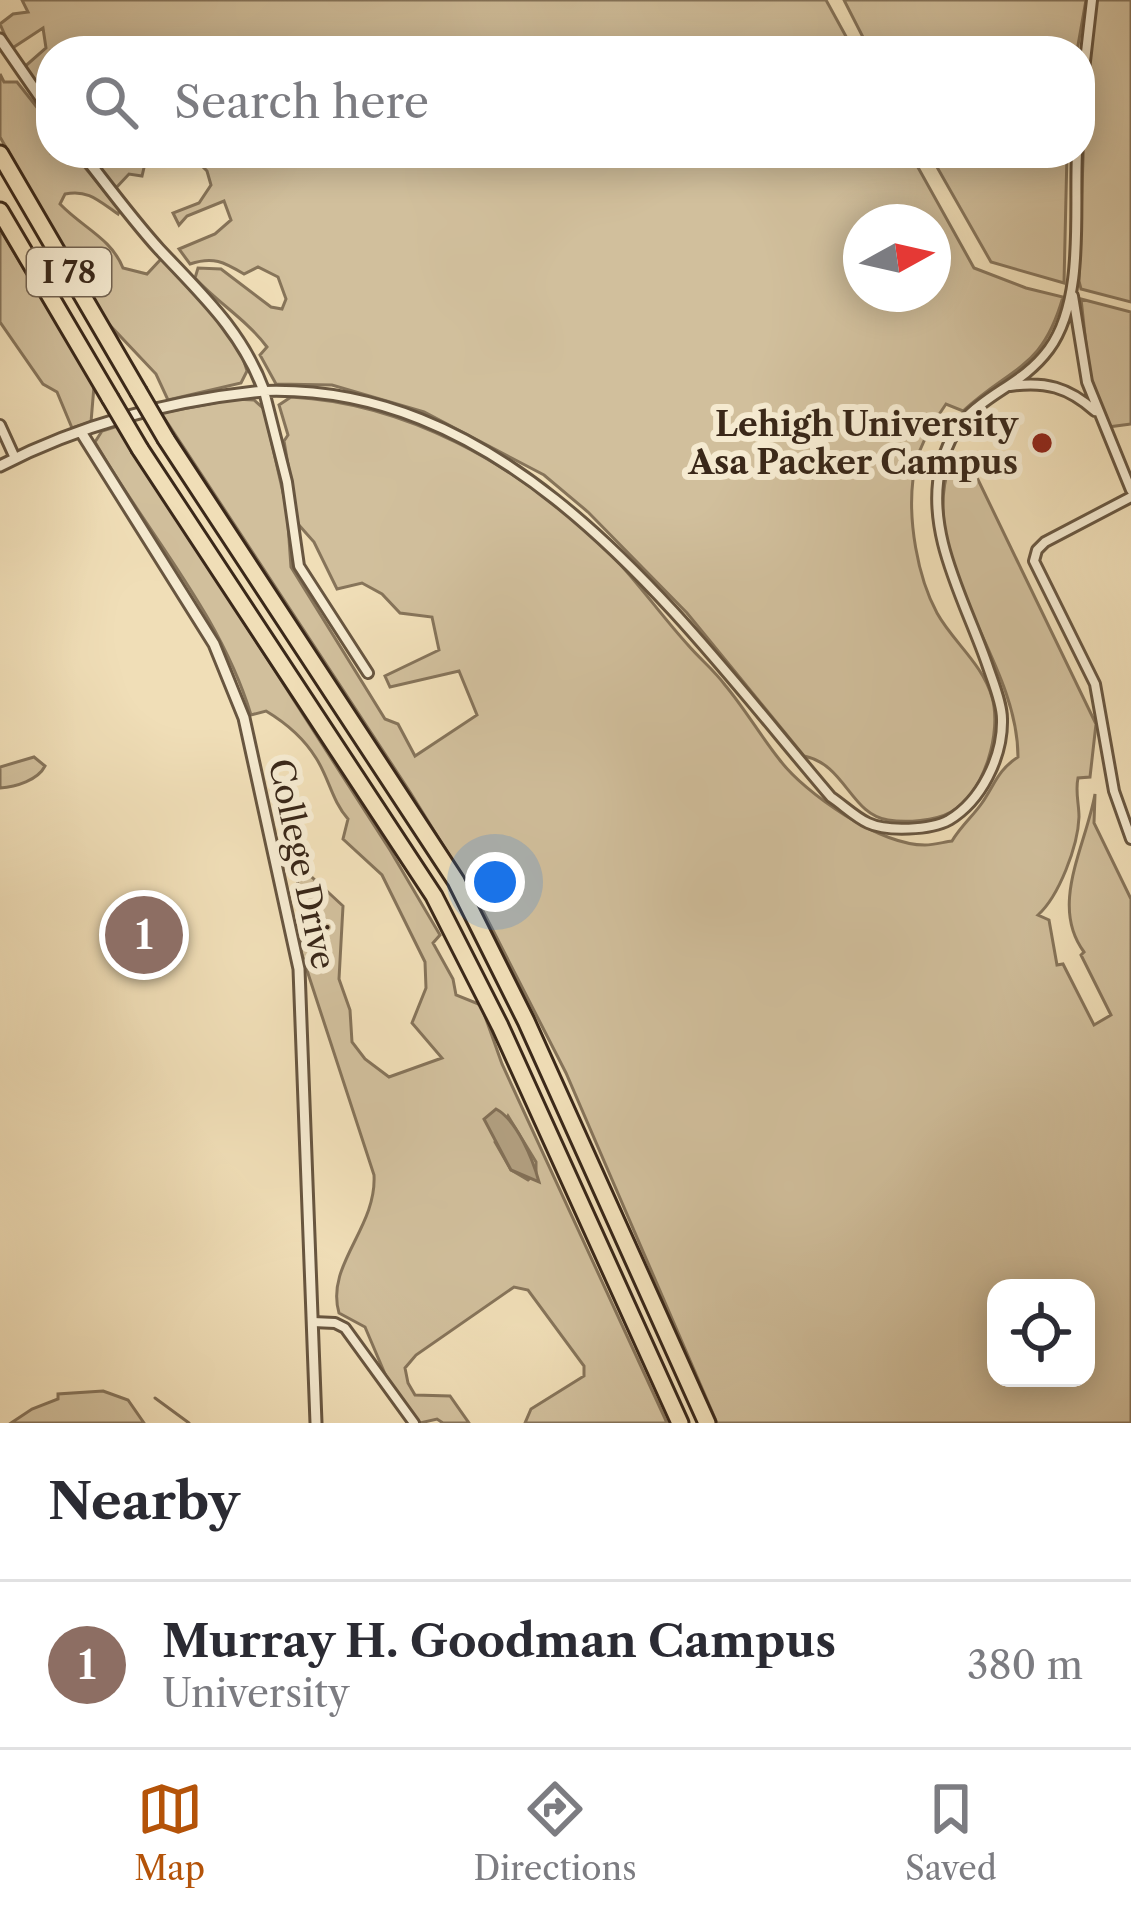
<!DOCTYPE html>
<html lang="en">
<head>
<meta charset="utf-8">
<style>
	:root { --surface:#fff; --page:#f2f2f3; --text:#2b2b33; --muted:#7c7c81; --line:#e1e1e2; --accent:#b45309 }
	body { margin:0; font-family:"Libre Caslon Text",serif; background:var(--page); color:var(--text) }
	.controls { position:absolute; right:36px; bottom:36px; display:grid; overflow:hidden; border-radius:24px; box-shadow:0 6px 30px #0003 }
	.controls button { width:108px; height:108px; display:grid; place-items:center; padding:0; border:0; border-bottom:3px solid var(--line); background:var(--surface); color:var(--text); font:60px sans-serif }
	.compass { position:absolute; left:843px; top:204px; width:108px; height:108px; border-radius:50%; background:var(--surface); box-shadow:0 6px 30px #0003; rotate:82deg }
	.you { position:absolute; left:495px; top:882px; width:42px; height:42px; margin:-30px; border:9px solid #fff; border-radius:50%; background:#1a73e8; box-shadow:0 0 0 18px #1a73e833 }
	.badge { display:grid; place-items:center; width:78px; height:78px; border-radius:50%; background:var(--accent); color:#fff; font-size:39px; font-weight:700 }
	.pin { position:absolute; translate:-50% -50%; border:6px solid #fff; box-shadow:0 3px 12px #0006 }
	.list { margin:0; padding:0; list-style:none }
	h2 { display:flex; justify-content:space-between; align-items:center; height:156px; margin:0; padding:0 48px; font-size:51px }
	h2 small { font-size:39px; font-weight:400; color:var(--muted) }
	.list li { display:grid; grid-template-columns:78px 1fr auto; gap:36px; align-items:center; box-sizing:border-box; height:168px; padding:0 48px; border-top:3px solid var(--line) }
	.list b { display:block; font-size:45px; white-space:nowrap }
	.list p { margin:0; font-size:39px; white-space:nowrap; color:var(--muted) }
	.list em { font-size:39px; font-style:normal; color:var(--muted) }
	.icon { flex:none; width:66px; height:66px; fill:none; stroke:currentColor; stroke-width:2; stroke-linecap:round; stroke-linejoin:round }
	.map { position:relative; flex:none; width:1131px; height:1423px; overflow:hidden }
	.search { position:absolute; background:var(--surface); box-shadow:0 6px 30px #0003; left:36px; right:36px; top:36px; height:132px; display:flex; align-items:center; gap:30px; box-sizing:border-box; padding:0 42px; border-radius:48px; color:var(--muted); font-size:45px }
	.sheet { height:324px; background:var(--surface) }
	nav { display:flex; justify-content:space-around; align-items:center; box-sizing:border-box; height:168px; border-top:3px solid var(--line); background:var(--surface); font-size:33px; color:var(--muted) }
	nav a { display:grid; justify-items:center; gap:6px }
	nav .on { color:var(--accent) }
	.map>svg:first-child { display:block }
</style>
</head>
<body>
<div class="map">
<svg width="1131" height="1423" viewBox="0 0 1131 1423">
	<rect width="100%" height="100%" fill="#f0deb7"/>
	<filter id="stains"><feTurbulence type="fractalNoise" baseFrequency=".00167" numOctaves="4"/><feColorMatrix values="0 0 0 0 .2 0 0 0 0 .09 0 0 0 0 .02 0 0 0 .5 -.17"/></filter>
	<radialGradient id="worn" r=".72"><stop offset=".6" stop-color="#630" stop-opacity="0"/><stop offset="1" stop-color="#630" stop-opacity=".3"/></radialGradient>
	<path fill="#d1bf9c" stroke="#86745a" stroke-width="3" fill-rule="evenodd" d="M22,0H826L854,51H51V107L22,69L46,48L43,28L11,49L0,24L13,14L28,12Z
		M844,0H1086L1077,51H870Z
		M1096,0H1131V302L1081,289L1079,281L1085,97Z
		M0,74L4,82H17L51,125V153H73L120,210L118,214C99,201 88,189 65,194L60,204C83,228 111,238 123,268L147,274L162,258C193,294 235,323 247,371L241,383L168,400L156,374L105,320L0,137Z
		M88,153L147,155L142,176L129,174L115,189Z
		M189,153H910L974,268L1026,288L1063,297C1042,370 1013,365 963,411L946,404C931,426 915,452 913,479C908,520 917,576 937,613C953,642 982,663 992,697C1002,732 985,792 951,812C935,821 906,823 888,820C851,815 845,764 804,756L687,613L588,512L544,475L424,412L332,385L276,384L260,355L267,347C247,320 218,303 195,278L198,268L221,269L271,307L282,309L286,299L278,277L258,267L244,274C224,262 213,256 190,264L179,249L215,234L231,220L224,201L187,216L179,225L173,213L199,203L211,185L207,171ZM861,222H933V294H861Z
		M929,153H1067L1064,283L991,262Z
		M0,229L94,386L91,422L72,428L57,392L43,384L0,322Z
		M1081,299L1131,312V424L1108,427L1089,372Z
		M291,397C407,403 514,464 598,542C632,573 657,611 688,645C700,659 714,670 725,685C745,709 760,735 779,759C805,794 880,845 925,845C934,845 944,842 952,841C961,826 973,816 982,803C995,784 998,770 1018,757C1018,656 915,567 950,463H970L1096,724L1090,777L1078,778C1075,792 1079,803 1079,817C1078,846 1059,896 1038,915L1049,920L1057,965L1063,964L1094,1025L1111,1015L1081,955L1084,952C1049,905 1086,846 1095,794L1094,823L1131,899V1423H717L566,1073L480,905L410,792L161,413L235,399L254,400L264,409L287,510L291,567L385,719L398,724L415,756L477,715L459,671L390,687L385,676L439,650L432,617L400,613L382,594L362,583L337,589L314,542L298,524L284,441L288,435L279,405ZM996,1288H1086V1378H996Z
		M118,426L390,850L440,935L433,943L453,979L456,995L481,1005L502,1064L667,1423H525L531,1409L584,1376V1366L528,1290L514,1287L416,1355L405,1368L408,1383L415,1395L450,1396L469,1423H443L437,1419L420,1423L388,1381L365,1327L339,1313C325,1265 377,1228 374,1175L301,952L297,871L303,869L343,906L339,979L350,1010L352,1042L365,1059L389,1077L442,1058L412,1023L426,988L425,962L382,875L343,839L348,819C332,801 329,778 316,758C303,737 286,723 266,711L251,715C220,613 147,533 95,442L102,431ZM508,1116L536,1162V1173L528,1180L511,1170L495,1142Z
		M34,757L45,766C38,780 16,787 0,788V767Z
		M103,1391L128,1400L144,1423H11L32,1409L58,1399V1394Z"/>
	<path fill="#b2a081" stroke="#827057" stroke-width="3" d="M496,1109C517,1120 533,1160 539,1182L511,1170L484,1119Z"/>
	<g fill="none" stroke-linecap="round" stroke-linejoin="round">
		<path stroke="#827057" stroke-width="3" d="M155,1398L189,1423"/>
		<g stroke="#685640" stroke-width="14">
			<path id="minor" d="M1080,105L1092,0
				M1073,296L1087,382L1131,490
				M1010,386C1045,381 1068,387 1095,411
				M0,425L15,458
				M1131,497L1045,542L1037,550L1034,561L1095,684L1114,791L1131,839
				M368,673L299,566L287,482L264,391C518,383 685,626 831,797C843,805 855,817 868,823C887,832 931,830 949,820C981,801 1003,757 1002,719C1002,703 993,682 988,667C967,604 924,534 941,466C959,394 1013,398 1049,349C1085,300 1074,211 1077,153
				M313,1322L335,1323L345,1328L414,1423"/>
		</g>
		<g stroke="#685640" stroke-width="15">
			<path id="tertiary" d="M0,39L51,113
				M81,432L214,644L244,718L299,969L316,1423
				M0,466C82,424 173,400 264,391C242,331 201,294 159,249C131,218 107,185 82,153"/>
		</g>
		<g stroke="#3a2819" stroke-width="21">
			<path id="motorway" d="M0,154L138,391
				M0,211L110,398
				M166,439L456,881L526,1021L707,1423
				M140,449L434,896L500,1026L680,1423"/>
		</g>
		<use href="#minor" stroke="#f5ead0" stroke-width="8"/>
		<use href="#tertiary" stroke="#f5ead0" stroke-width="9"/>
		<use href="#motorway" stroke="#f0deb7" stroke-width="15"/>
		<g stroke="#3a2819" stroke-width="21" stroke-linecap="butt">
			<path id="motorway-bridge" d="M138,391L166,439
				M110,398L140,449"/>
		</g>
		<use href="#motorway-bridge" stroke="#f0deb7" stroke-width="15"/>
	</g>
	<circle fill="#8f2418" stroke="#f5ead0" stroke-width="4.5" cx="1042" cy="443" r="12"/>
	<g text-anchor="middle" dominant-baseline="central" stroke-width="12" stroke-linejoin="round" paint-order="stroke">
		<rect fill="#f5ead0" stroke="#726250" stroke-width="3" x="27" y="248" width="84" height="48" rx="9"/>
		<g font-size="30" font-weight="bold" fill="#3a2819">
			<text x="69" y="272">I 78</text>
		</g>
		<g font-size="33" font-weight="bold" fill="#3a2819" stroke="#f5ead0" text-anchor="end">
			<text x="1018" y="424">Lehigh University<tspan x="1018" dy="38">Asa Packer Campus</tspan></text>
		</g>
		<g font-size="33" fill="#3a2819" stroke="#f5ead0">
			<text transform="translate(302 864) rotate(78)">College Drive</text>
		</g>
	</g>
	<rect width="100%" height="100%" filter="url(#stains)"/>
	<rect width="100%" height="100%" fill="url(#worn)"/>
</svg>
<div class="controls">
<button><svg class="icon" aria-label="locate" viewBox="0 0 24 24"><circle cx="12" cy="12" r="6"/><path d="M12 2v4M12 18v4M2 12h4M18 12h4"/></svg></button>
</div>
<svg class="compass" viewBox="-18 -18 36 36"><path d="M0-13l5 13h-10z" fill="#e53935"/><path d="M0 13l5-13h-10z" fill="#7c7c81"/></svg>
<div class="you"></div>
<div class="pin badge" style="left:144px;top:935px;background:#8d6e63">1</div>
<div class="search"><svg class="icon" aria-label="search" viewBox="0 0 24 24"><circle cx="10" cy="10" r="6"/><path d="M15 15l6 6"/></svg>Search here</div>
</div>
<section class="sheet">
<h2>Nearby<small></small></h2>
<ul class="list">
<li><span class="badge" style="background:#8d6e63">1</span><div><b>Murray H. Goodman Campus</b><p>University</p></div><em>380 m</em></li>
</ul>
</section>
<nav>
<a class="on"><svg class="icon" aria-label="map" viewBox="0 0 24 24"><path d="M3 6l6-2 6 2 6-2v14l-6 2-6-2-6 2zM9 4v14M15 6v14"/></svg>Map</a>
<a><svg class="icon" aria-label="directions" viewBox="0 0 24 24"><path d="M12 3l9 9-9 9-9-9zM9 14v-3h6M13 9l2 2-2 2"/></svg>Directions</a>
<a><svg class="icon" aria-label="saved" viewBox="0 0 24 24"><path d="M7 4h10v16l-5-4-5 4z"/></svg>Saved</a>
</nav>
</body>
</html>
